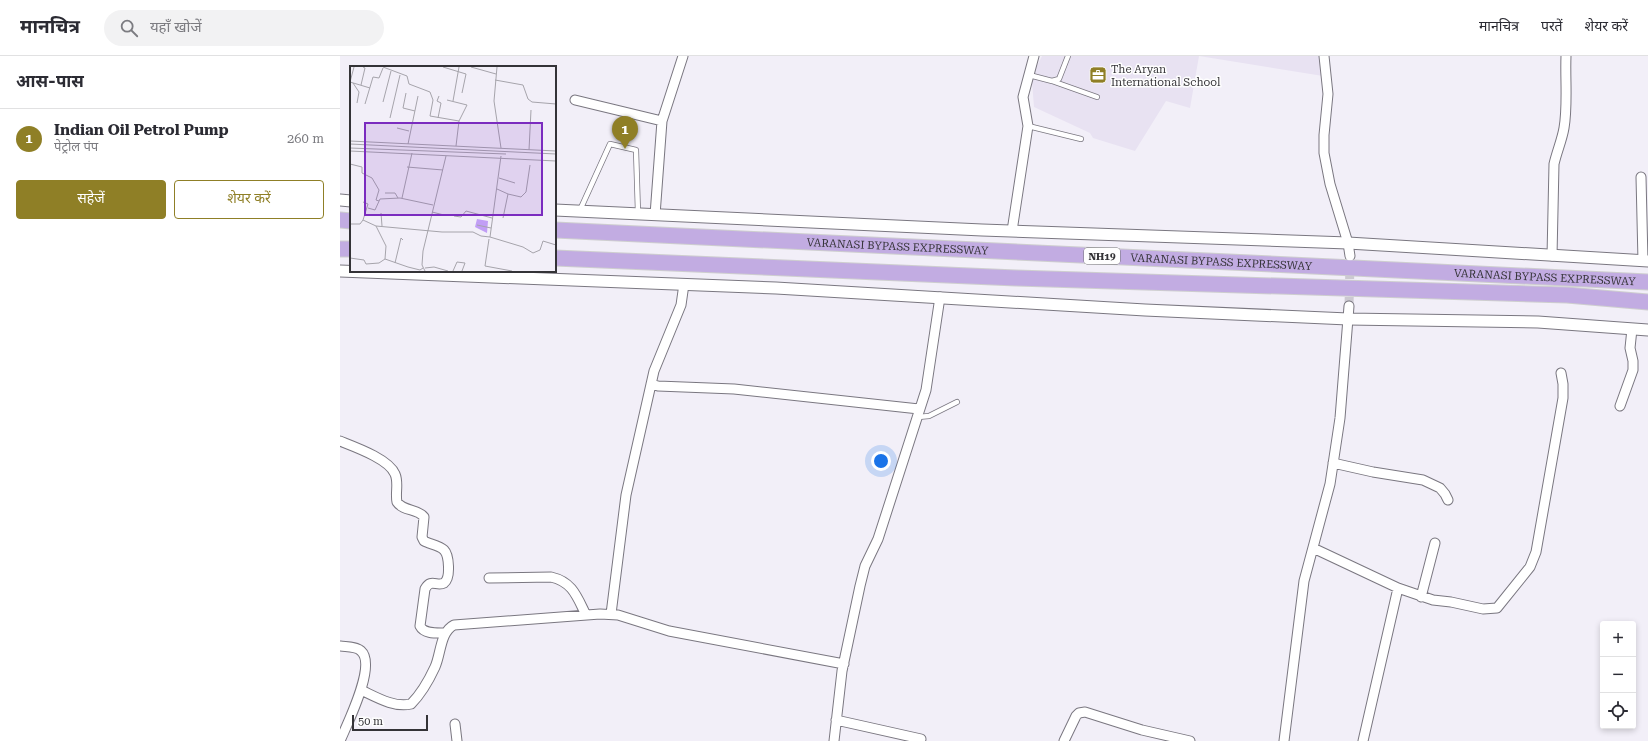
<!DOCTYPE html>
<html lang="hi">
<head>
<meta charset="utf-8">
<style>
	:root { --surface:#fff; --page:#f2f2f3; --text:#2b2b33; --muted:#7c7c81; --line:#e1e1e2; --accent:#8f7f26 }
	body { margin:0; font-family:"Roboto Serif","Noto Sans Devanagari",serif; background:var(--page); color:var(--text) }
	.controls { position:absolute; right:12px; bottom:12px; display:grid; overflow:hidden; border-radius:4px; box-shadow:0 2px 6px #0003 }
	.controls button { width:36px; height:36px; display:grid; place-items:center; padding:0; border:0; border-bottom:1px solid var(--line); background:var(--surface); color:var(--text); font:20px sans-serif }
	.scale { position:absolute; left:12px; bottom:10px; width:76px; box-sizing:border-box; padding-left:4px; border:2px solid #343337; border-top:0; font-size:11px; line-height:14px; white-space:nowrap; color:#343337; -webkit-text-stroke:3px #fefefe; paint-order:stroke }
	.you { position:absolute; left:541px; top:405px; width:14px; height:14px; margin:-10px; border:3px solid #fff; border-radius:50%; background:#1a73e8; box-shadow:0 0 0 6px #1a73e833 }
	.badge { display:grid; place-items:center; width:26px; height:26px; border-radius:50%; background:var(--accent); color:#fff; font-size:13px; font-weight:700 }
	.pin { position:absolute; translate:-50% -33px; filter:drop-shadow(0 1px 2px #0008) }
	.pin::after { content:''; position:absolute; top:21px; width:14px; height:12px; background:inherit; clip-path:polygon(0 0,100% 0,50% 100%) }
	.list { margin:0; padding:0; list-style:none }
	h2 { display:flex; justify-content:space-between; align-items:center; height:52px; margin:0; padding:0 16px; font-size:17px }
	h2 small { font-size:13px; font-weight:400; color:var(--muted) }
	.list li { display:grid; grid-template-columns:26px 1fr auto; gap:12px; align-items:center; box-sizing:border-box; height:60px; padding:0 16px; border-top:1px solid var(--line) }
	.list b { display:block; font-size:15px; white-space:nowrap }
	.list p { margin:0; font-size:13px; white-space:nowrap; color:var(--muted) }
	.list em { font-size:13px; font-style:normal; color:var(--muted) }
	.actions { display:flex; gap:8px; padding:12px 16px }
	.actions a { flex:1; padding:9px 0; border:1px solid var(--accent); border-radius:4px; text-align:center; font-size:14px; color:var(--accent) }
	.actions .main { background:var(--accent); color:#fff }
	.icon { flex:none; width:22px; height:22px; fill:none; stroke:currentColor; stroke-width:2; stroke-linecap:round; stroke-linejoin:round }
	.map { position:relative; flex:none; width:1308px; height:685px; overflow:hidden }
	header { display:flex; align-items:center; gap:24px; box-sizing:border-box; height:56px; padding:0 20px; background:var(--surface); border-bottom:1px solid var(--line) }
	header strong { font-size:19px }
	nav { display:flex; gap:22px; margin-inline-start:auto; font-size:14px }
	.search { width:280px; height:36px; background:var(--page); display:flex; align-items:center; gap:10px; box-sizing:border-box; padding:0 14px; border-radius:22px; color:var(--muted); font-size:15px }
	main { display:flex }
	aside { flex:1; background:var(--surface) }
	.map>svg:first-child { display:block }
</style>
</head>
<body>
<header>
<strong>मानचित्र</strong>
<div class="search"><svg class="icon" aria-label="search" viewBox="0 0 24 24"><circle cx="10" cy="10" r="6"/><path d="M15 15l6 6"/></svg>यहाँ खोजें</div>
<nav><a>मानचित्र</a><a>परतें</a><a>शेयर करें</a></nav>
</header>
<main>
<aside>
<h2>आस-पास<small></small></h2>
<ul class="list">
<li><span class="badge">1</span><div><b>Indian Oil Petrol Pump</b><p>पेट्रोल पंप</p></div><em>260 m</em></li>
</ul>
<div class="actions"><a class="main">सहेजें</a><a>शेयर करें</a></div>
</aside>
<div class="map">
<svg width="1308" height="685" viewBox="0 0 1308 685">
	<rect width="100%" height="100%" fill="#f2eff8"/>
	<path fill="#e8e2f2" d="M702,0H980L983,20L859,0L850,52L826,45L795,95L753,82L750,77L694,51L692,26L695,14Z"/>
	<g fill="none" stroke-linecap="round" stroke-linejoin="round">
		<path stroke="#ccc9d1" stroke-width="9" stroke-dasharray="9 4.5" stroke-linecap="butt" d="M1009,250L1010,207"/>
		<g stroke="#7a7780" stroke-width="6">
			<path id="service" d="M689,19L712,25L719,23L728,0
				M712,25L757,41
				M688,70L741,83
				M240,154L270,88L296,94L298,157
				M578,361L589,360L617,346"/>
		</g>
		<g stroke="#7a7780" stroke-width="11">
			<path id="minor" d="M984,0L988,38L984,79V97L990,128L1008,187L1010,200
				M235,44L322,65
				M1301,121L1303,205
				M315,159L322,65L343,0
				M672,175L688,70L683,41L694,0
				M1212,200L1214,108C1217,95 1222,84 1224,72C1228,49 1225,23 1226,0
				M311,328L318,330L394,333L579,353
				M1280,350L1293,314V305L1290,292L1292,273
				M0,385C15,391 49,403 55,418C59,427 55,437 57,446C64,456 77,452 84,461L82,481L84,485C89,488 99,489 104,494C109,499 111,522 104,527C97,531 91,522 85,533L80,570C84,578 96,577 105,577
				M993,407L1033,416L1083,424L1100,432L1105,438L1108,444
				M973,492L1058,532L1023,685
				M149,522L211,521C233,526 237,541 246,559
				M1058,532L1093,544L1111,546L1143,553L1157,552L1190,511L1196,496L1223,342V328L1221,317
				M1081,541L1095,487
				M271,558L286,439L314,315L341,249L344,228
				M0,590C6,591 16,590 21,595C37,609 7,668 0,685
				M21,634C36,641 54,652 71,648C81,638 89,624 95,611C101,598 100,576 114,569L260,558L278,559L329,575L504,608
				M496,664L581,683
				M115,668L117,685
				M494,685L502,615L520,530L525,510L538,483L586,334L600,241
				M724,685L736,660L739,657L745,656L802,674L850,685
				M944,685L964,525L990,428L1000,362L1009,250"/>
		</g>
		<g stroke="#7a7780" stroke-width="13">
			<path id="tertiary" d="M0,144L11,145
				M215,154L642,174L1008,187L1308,205
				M0,215L436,232L805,254L1008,263L1198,266L1308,274"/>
		</g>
		<g stroke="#cececf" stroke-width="17">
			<g id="trunk">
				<path d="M0,164L11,165"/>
				<path id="s1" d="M215,174L1308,226"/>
				<path d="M0,193H11"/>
				<path d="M215,202L676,222L1227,239L1308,246"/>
			</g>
		</g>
		<use href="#service" stroke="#fff" stroke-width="4.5"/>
		<use href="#minor" stroke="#fff" stroke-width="9"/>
		<use href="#tertiary" stroke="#fff" stroke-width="11"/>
		<use href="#trunk" stroke="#c2ace2" stroke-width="15"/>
	</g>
	<defs>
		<g id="office-square" transform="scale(0.9)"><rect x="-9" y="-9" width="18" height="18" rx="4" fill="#8f7f26" stroke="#fefefe"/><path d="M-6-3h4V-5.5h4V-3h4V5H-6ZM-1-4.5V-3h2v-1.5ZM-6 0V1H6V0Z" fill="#fff"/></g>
	</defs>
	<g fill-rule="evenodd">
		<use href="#office-square" x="758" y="19"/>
	</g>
	<g text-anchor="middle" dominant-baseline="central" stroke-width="3" stroke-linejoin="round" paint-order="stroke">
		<rect fill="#fefefe" stroke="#717073" stroke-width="1" x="744" y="192" width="36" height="16" rx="3"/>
		<g font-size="10" font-weight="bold" fill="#343337">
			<text x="762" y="200">NH19</text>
		</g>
		<g font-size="11" fill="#343337" stroke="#fefefe" text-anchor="start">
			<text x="771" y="13">The Aryan<tspan x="771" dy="13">International School</tspan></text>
		</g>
		<g font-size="11" fill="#343337" stroke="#fefefe">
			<text stroke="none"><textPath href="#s1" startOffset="343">VARANASI BYPASS EXPRESSWAY</textPath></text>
			<text stroke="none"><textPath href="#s1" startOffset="667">VARANASI BYPASS EXPRESSWAY</textPath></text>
			<text stroke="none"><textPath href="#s1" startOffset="991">VARANASI BYPASS EXPRESSWAY</textPath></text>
		</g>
	</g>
	<g transform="translate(10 10)">
		<rect width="206" height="206" fill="#f2eff8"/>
		<path d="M127,153L138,155L137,167L125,161Z" fill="#c19ef5"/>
		<path fill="none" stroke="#a6a4ab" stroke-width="1" d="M33,1L57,10L59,18L80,26L83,34L80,50L109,55L106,80M93,1L116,8L112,27M121,1L146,8M147,1L144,35L151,82M145,14L173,19L178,33L182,36L206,38M0,16L20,22M0,16L4,1M3,17L9,26L7,37M11,19L15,2L13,1M56,27L53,42L65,45M97,34L117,39L109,55M103,35L109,1M33,36L41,5M15,38L23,11L29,12L33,2M40,52L50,9M88,52L91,37L87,35L89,30M47,62L59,65M0,75L206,85M0,78L206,88M58,78L68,30M0,82L156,88M179,84L181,44M0,85L206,95M151,90L140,171L173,181L183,187L190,184L193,175L206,179M0,98L12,101V107L22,112L29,124L26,134L29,135M57,101L93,104M149,112L165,117M147,123L158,128L153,152M35,127H45L48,132M158,128L171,131L176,126L180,99M52,132L62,87M13,136L18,138L13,154M18,142L25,144L30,133L50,132L83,139M82,146L94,149M31,147L32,160M104,150L111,151L116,145L142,152M0,158H10L13,154L26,160L92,166H123L131,170L140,171M127,159L141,162M26,160L36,180L35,193L58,201L70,204L73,202M139,173L135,200L162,205M0,192L14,194L16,198L29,197L35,193M45,197L51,172L53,174M75,202L84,201L98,205M75,205L72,199L73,185L96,90M103,205L107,196L115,197L112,205"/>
		<path fill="#7b2cbf" fill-opacity="0.15" stroke="#7b2cbf" stroke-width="2" d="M15,57H192V149H15Z"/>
		<rect width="206" height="206" fill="none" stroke="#343337" stroke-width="2"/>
	</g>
</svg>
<div class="controls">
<button>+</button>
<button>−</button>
<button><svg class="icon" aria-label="locate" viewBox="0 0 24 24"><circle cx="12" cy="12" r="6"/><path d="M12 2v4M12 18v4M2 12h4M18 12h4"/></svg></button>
</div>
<div class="scale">50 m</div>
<div class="you"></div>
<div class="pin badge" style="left:285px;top:93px">1</div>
</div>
</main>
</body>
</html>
